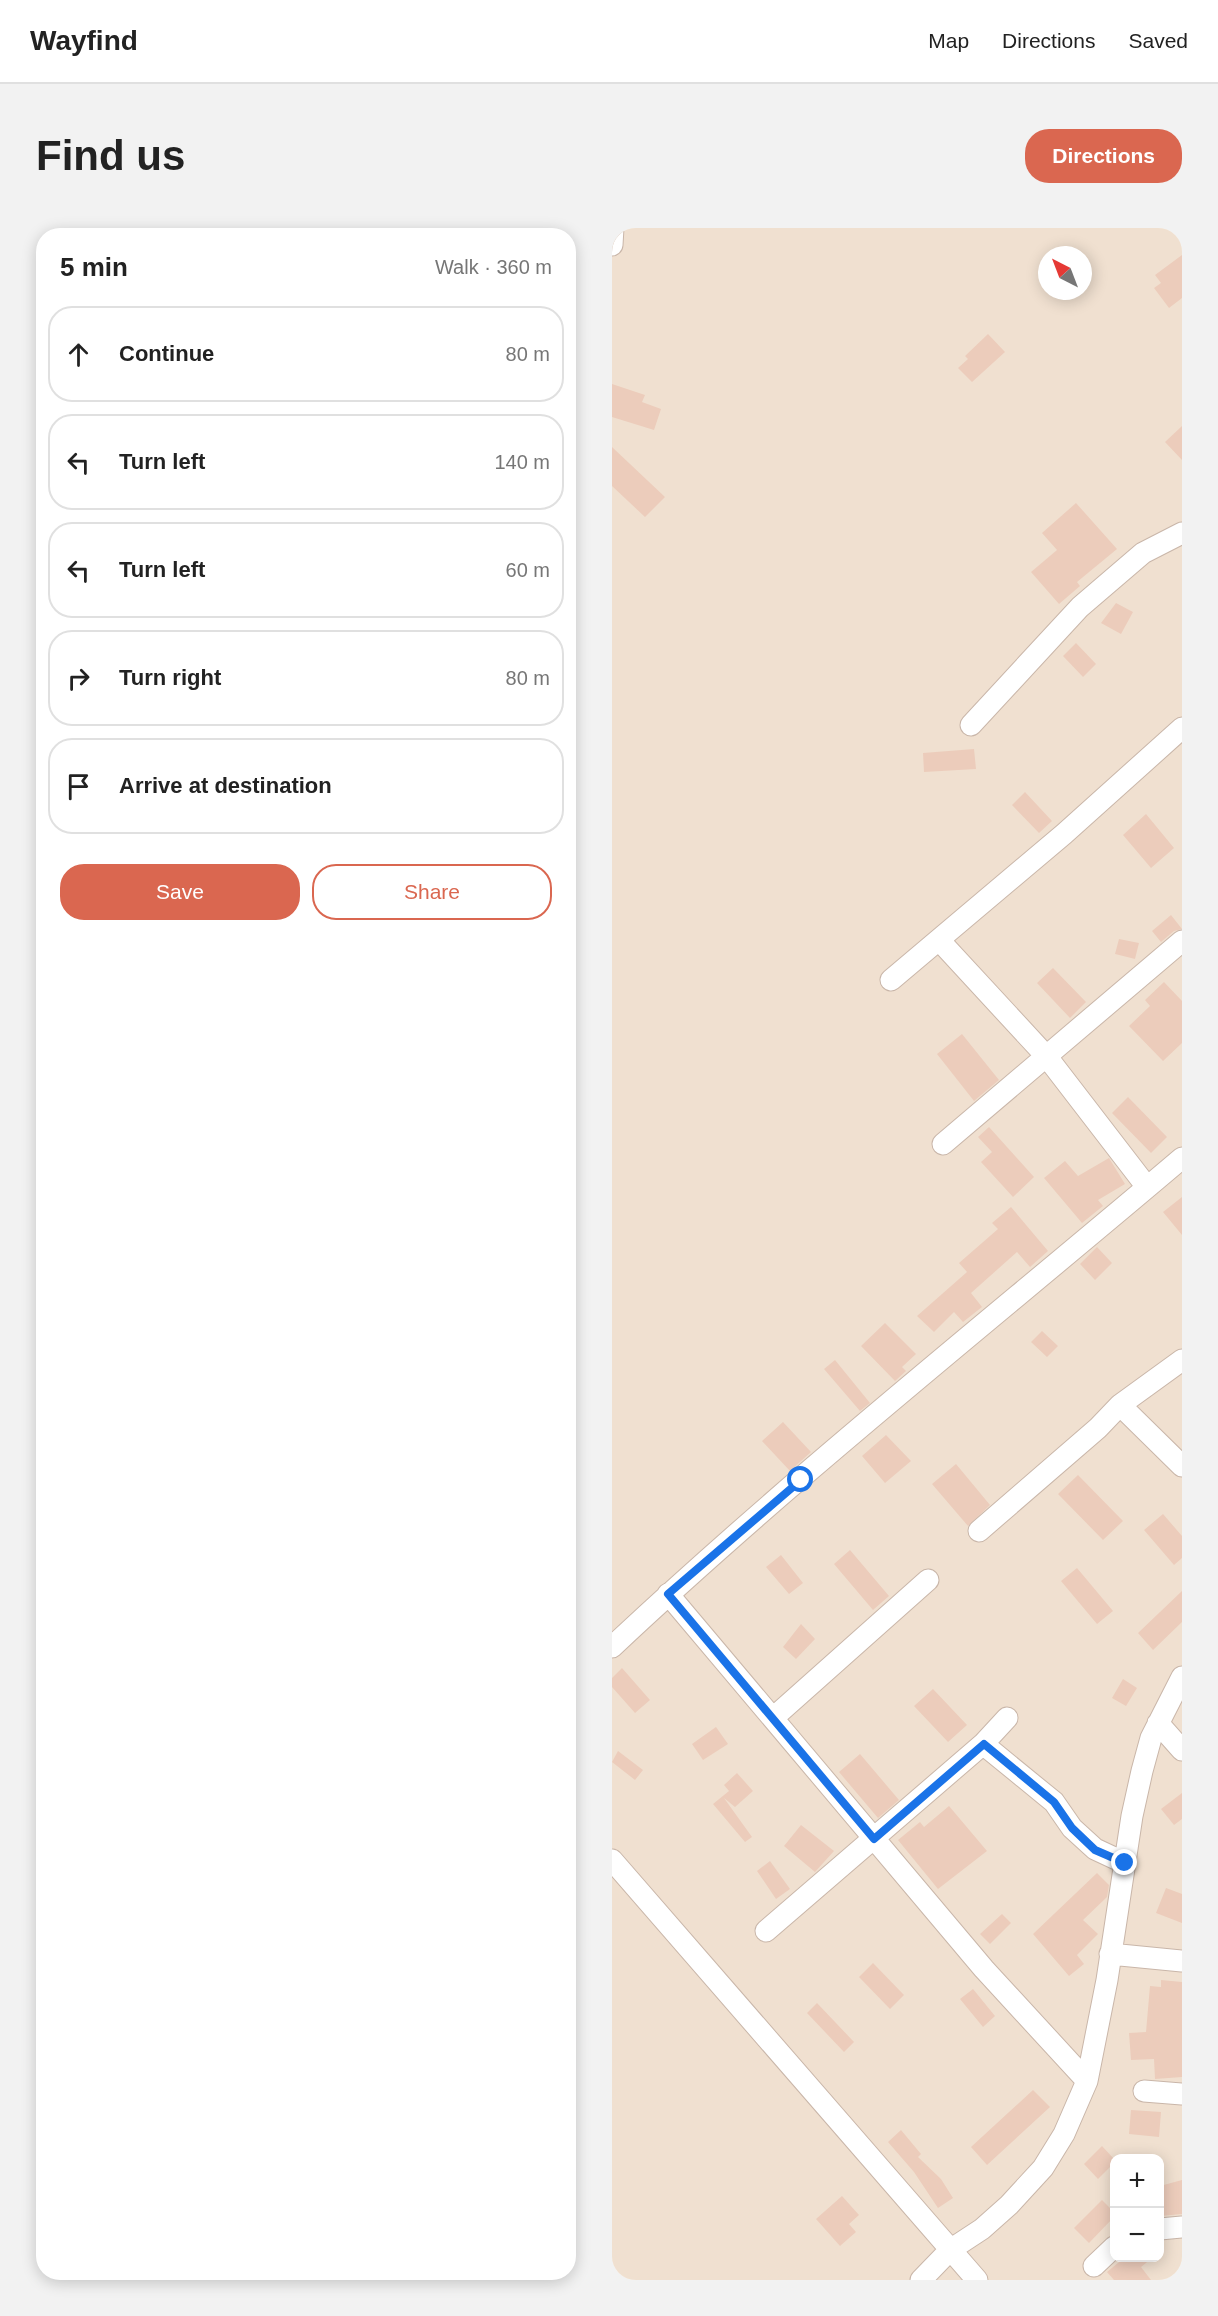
<!DOCTYPE html>
<html lang="en">
<head>
<meta charset="utf-8">
<style>
	:root { --surface:#fff; --page:#f2f2f2; --text:#222; --muted:#767676; --line:#e0e0e0; --accent:#da6750 }
	body { margin:0; font-family:Arial,sans-serif; background:var(--page); color:var(--text) }
	.controls { position:absolute; right:18px; bottom:18px; display:grid; overflow:hidden; border-radius:12px; box-shadow:0 3px 15px #0003 }
	.controls button { width:54px; height:54px; display:grid; place-items:center; padding:0; border:0; border-bottom:2px solid var(--line); background:var(--surface); color:var(--text); font:30px sans-serif }
	.compass { position:absolute; left:426px; top:18px; width:54px; height:54px; border-radius:50%; background:var(--surface); box-shadow:0 3px 15px #0003; rotate:318deg }
	.stop { position:absolute; width:18px; height:18px; margin:-14px; border:4px solid #1a73e8; border-radius:50%; background:#fff }
	.stop.end { background:#1a73e8; border-color:#fff; box-shadow:0 2px 6px #0008 }
	.list { margin:0; padding:0; list-style:none }
	h2 { display:flex; justify-content:space-between; align-items:center; height:78px; margin:0; padding:0 24px; font-size:26px }
	h2 small { font-size:20px; font-weight:400; color:var(--muted) }
	.list li { display:grid; grid-template-columns:39px 1fr auto; gap:18px; align-items:center; box-sizing:border-box; height:96px; margin:0 12px 12px; padding:0 12px; border:2px solid var(--line); border-radius:24px }
	.list b { display:block; font-size:22px; white-space:nowrap }
	.list em { font-size:20px; font-style:normal; color:var(--muted) }
	.actions { display:flex; gap:12px; padding:18px 24px }
	.actions a { flex:1; padding:14px 0; border:2px solid var(--accent); border-radius:24px; text-align:center; font-size:21px; color:var(--accent) }
	.actions .main { background:var(--accent); color:#fff }
	.icon { flex:none; width:33px; height:33px; fill:none; stroke:currentColor; stroke-width:2; stroke-linecap:round; stroke-linejoin:round }
	.map { position:relative; flex:none; width:570px; height:2052px; overflow:hidden; border-radius:24px }
	header { display:flex; align-items:center; gap:36px; box-sizing:border-box; height:84px; padding:0 30px; background:var(--surface); border-bottom:2px solid var(--line) }
	header strong { font-size:28px }
	nav { display:flex; gap:33px; margin-inline-start:auto; font-size:21px }
	.intro { display:flex; align-items:center; justify-content:space-between; box-sizing:border-box; height:144px; padding:0 36px }
	h1 { margin:0; font-size:42px }
	.button { padding:15px 27px; border-radius:24px; background:var(--accent); color:#fff; font-size:21px; font-weight:700 }
	main { display:flex; gap:36px; padding:0 36px }
	aside { flex:1; background:var(--surface); border-radius:24px; box-shadow:0 3px 15px #0003 }
	.map>svg:first-child { display:block }
</style>
</head>
<body>
<header>
<strong>Wayfind</strong>
<nav><a>Map</a><a>Directions</a><a>Saved</a></nav>
</header>
<div class="intro"><h1>Find us</h1><a class="button">Directions</a></div>
<main>
<aside>
<h2>5 min<small>Walk · 360 m</small></h2>
<ul class="list">
<li><svg class="icon" aria-label="ahead" viewBox="0 0 24 24"><path d="M12 20V5M6 11l6-6 6 6"/></svg><div><b>Continue</b></div><em>80 m</em></li>
<li><svg class="icon" aria-label="left" viewBox="0 0 24 24"><path d="M17 20v-9H6M10 6l-5 5 5 5"/></svg><div><b>Turn left</b></div><em>140 m</em></li>
<li><svg class="icon" aria-label="left" viewBox="0 0 24 24"><path d="M17 20v-9H6M10 6l-5 5 5 5"/></svg><div><b>Turn left</b></div><em>60 m</em></li>
<li><svg class="icon" aria-label="right" viewBox="0 0 24 24"><path d="M7 20v-9h11M14 6l5 5-5 5"/></svg><div><b>Turn right</b></div><em>80 m</em></li>
<li><svg class="icon" aria-label="arrive" viewBox="0 0 24 24"><path d="M6 21V4h12l-3 4 3 4H6"/></svg><div><b>Arrive at destination</b></div></li>
</ul>
<div class="actions"><a class="main">Save</a><a>Share</a></div>
</aside>
<div class="map">
<svg width="570" height="2052" viewBox="0 0 570 2052">
	<rect width="100%" height="100%" fill="#faefe1"/>
	<path fill="#f0e0d0" fill-rule="evenodd" d="M0,0H570V2052H0ZM435,27H471V63H435ZM502,1930H548V2030H502Z"/>
	<path fill="#ecccbb" d="M570,27V70L557,80L542,60L549,55L543,47Z
		M376,106L393,124L360,154L346,140L356,131L353,128Z
		M0,156L33,167L30,174L49,181L42,202L0,189Z
		M570,198V232L553,214Z
		M0,219L53,269L33,289L0,258Z
		M464,275L505,321L465,354L468,358L447,376L419,344L445,322L430,305Z
		M504,375L521,384L509,406L489,395Z
		M464,415L484,436L471,449L451,428Z
		M362,521L364,541L312,544L311,525Z
		M413,564L440,593L427,605L400,577Z
		M534,586L562,620L539,640L511,607Z
		M559,687L570,701L562,703L549,714L540,703Z
		M507,711L527,715L523,731L503,726Z
		M441,740L474,774L458,790L425,755Z
		M552,754L570,773V815L551,833L517,798L538,778L533,772Z
		M350,806L387,852L362,873L325,826Z
		M516,869L555,909L539,925L500,885Z
		M377,899L422,949L401,969L369,934L380,924L366,909Z
		M497,930L513,956L486,972L491,978L470,995L432,950L453,933L466,948Z
		M570,969V1007L551,984Z
		M399,979L436,1023L418,1039L405,1024L359,1065L370,1079L351,1094L342,1084L322,1104L305,1088L355,1044L347,1035L386,1001L380,995Z
		M485,1019L500,1035L483,1052L468,1036Z
		M273,1095L304,1126L290,1139L294,1143L283,1153L249,1118Z
		M430,1103L446,1118L435,1129L419,1114Z
		M223,1132L258,1175L248,1183L212,1141Z
		M171,1194L199,1224L178,1243L150,1213Z
		M274,1207L299,1233L273,1255L250,1228Z
		M344,1236L378,1277L356,1298L320,1256Z
		M466,1247L511,1293L491,1312L446,1266Z
		M551,1286L570,1308V1330L562,1337L532,1302Z
		M238,1322L277,1368L261,1382L222,1336Z
		M169,1327L191,1355L177,1366L154,1339Z
		M465,1340L501,1383L485,1396L449,1353Z
		M570,1363V1394L541,1422L526,1405Z
		M189,1396L203,1411L184,1431L171,1419Z
		M10,1440L38,1472L23,1485L0,1459V1450Z
		M511,1451L525,1460L514,1478L500,1470Z
		M321,1461L355,1497L336,1514L302,1478Z
		M104,1499L116,1516L91,1532L80,1516Z
		M6,1523L31,1542L23,1552L0,1534Z
		M248,1526L287,1572L266,1590L227,1544Z
		M125,1545L141,1563L123,1579L112,1570L140,1609L133,1614L101,1576L117,1563L112,1557Z
		M570,1565V1591L562,1597L549,1581Z
		M337,1578L375,1623L326,1661L286,1612L308,1594L312,1599Z
		M189,1597L222,1623L203,1644L172,1618Z
		M158,1633L178,1661L164,1671L145,1643Z
		M485,1645L497,1657L495,1669L471,1692L486,1706L465,1727L472,1736L457,1748L421,1706Z
		M554,1660L570,1666V1695L544,1685Z
		M390,1686L399,1695L378,1716L368,1706Z
		M261,1735L292,1767L278,1781L247,1749Z
		M549,1752L570,1754V1849L543,1851L542,1831L519,1832L517,1805L534,1804L538,1758L549,1759Z
		M361,1761L383,1788L371,1799L348,1771Z
		M205,1775L242,1814L232,1824L195,1785Z
		M421,1862L438,1879L375,1937L359,1919Z
		M519,1882L549,1884L547,1909L517,1906Z
		M289,1902L309,1926L306,1929L329,1951L341,1970L326,1980L302,1944L276,1914Z
		M490,1918L502,1931V1935L486,1951L472,1936Z
		M570,1952V1986L548,1988V1958Z
		M230,1968L247,1987L237,1996L244,2004L228,2018L204,1991Z
		M490,1972L502,1984V1989L477,2015L462,2000Z
		M512,2030H540L529,2039L539,2052H502L495,2044Z"/>
	<g fill="none" stroke-linecap="round" stroke-linejoin="round">
		<g stroke="#c9b6a9" stroke-width="23">
			<path id="minor" d="M0,17L1,0
				M359,497L468,379L531,325L570,305
				M327,712L435,829L535,959
				M279,752L452,606L570,500
				M331,916L570,713
				M570,1132L508,1177L570,1238
				M367,1303L486,1200L508,1177
				M56,1366L372,1741L475,1853
				M0,1419C182,1248 379,1092 570,930
				M161,1490L316,1352
				M546,1495L570,1522
				M371,1516L442,1574L460,1600L483,1621L513,1635
				M0,1632L365,2052
				M154,1703L371,1516L395,1490
				M498,1726L570,1733
				M532,1863L570,1866
				M548,2001L570,1999
				M482,2038L502,2019
				M309,2052L338,2022L370,2001L397,1977L431,1940L452,1906L475,1853L495,1752L520,1588L530,1543L539,1510L570,1449"/>
		</g>
		<use href="#minor" stroke="#fff" stroke-width="21"/>
	</g>
	<g fill="none" stroke-linecap="round" stroke-linejoin="round">
		<path stroke="#1a73e8" stroke-width="8" d="M189,1252L56,1366L262,1611L372,1516L442,1574L460,1600L483,1622L513,1635"/>
	</g>
</svg>
<div class="controls">
<button>+</button>
<button>−</button>
</div>
<svg class="compass" viewBox="-18 -18 36 36"><path d="M0-13l5 13h-10z" fill="#e53935"/><path d="M0 13l5-13h-10z" fill="#767676"/></svg>
<div class="stop" style="left:189px;top:1252px"></div>
<div class="stop end" style="left:513px;top:1635px"></div>
</div>
</main>
</body>
</html>
